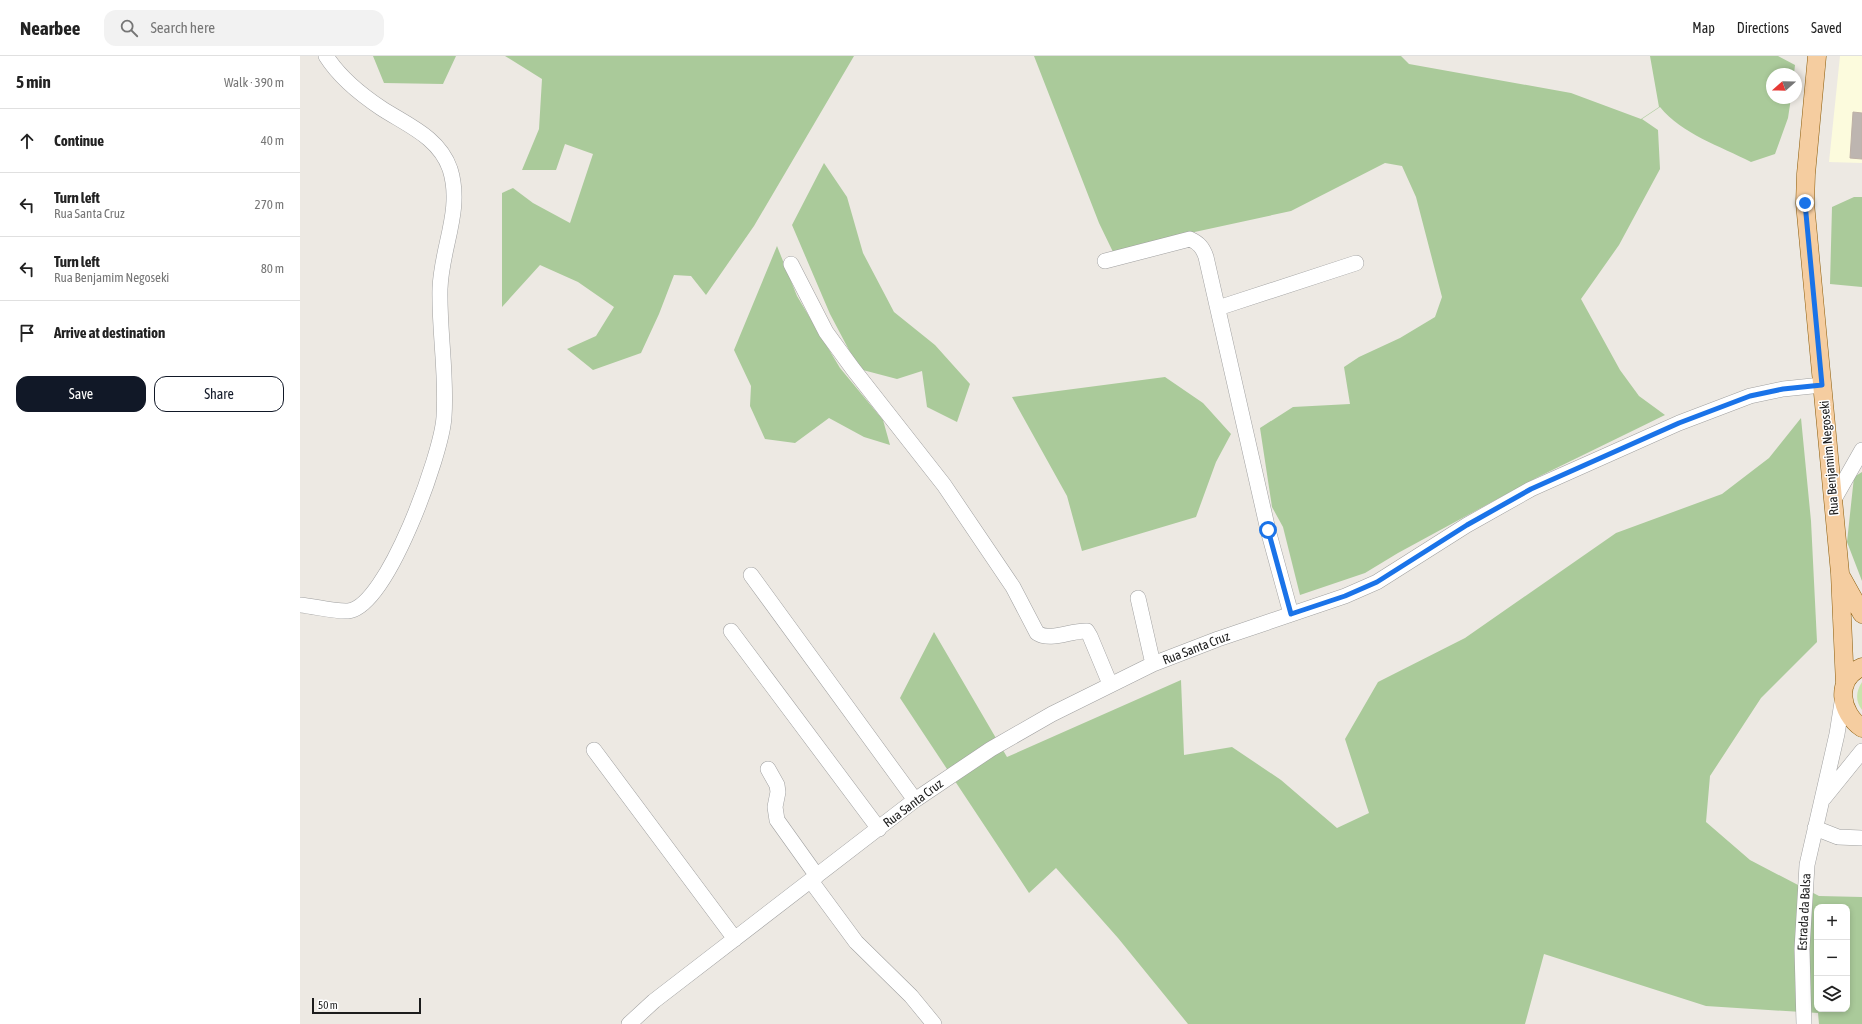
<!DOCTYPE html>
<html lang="en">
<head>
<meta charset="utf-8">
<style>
	:root { --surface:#fff; --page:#f2f2f2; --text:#222; --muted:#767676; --line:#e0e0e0; --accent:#111827 }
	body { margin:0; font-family:"Asap Condensed",sans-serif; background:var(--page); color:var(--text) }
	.controls { position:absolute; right:12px; bottom:12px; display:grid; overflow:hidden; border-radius:8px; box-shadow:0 2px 6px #0003 }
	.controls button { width:36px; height:36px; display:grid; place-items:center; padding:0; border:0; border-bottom:1px solid var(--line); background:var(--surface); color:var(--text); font:20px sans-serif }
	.compass { position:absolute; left:1466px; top:12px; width:36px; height:36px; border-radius:50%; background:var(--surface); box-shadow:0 2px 6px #0003; rotate:250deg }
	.scale { position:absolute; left:12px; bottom:10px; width:109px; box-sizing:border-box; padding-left:4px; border:2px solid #1c1c1c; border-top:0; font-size:11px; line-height:14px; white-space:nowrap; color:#1c1c1c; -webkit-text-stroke:3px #fff; paint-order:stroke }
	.stop { position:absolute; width:12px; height:12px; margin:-9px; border:3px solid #1a73e8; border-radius:50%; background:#fff }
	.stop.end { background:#1a73e8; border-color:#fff; box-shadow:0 1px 4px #0008 }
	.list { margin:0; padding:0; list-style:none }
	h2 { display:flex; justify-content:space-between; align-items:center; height:52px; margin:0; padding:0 16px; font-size:17px }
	h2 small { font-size:13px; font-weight:400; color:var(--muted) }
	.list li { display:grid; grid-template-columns:26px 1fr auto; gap:12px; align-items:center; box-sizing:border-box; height:64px; padding:0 16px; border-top:1px solid var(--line) }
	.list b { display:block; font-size:15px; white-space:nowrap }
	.list p { margin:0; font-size:13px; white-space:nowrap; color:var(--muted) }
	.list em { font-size:13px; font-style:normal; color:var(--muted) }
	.actions { display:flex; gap:8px; padding:12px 16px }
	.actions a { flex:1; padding:9px 0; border:1px solid var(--accent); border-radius:12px; text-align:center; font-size:14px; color:var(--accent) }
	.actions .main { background:var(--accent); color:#fff }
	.icon { flex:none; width:22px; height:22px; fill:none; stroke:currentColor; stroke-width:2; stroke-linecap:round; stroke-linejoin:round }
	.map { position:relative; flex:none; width:1562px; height:968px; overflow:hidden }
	header { display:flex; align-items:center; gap:24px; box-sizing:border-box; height:56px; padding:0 20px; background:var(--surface); border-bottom:1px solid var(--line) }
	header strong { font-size:19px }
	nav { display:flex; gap:22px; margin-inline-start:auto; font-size:14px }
	.search { width:280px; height:36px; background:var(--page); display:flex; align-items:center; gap:10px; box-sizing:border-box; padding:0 14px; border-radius:12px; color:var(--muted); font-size:15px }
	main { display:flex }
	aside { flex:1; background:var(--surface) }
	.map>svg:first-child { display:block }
</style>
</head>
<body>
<header>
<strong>Nearbee</strong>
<div class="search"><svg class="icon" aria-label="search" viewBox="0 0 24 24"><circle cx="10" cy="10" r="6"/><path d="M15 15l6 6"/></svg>Search here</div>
<nav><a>Map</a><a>Directions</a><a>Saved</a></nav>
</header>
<main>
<aside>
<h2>5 min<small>Walk · 390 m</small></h2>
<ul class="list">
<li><svg class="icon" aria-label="ahead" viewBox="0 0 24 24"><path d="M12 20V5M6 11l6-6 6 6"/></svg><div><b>Continue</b></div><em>40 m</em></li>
<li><svg class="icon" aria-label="left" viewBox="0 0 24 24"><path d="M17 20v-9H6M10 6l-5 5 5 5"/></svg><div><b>Turn left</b><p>Rua Santa Cruz</p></div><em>270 m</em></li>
<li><svg class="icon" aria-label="left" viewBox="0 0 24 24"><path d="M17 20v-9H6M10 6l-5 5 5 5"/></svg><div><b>Turn left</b><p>Rua Benjamim Negoseki</p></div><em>80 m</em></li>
<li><svg class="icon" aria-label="arrive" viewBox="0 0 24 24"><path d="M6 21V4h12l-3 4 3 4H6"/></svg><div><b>Arrive at destination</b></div></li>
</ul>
<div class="actions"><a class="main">Save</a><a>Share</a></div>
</aside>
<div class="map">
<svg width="1562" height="968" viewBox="0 0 1562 968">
	<rect width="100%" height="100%" fill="#ede9e3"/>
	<path fill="#fcfbdd" d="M1540,0H1562V107L1529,106Z"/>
	<path fill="#c9e4ac" d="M1562,626V654C1555,645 1556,635 1562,626Z"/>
	<path fill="#aaca9a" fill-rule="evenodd" d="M73,0H156L143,28L84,27Z
		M205,0H554L454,170L406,239L391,220L374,219L359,258L341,297L293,314L267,293L296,280L314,251L278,226L240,209L202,251V137L213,132L233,147L270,167L293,98L265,88L256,114H222L239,73L242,23Z
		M734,0H1101L1109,8L1271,37L1341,63L1359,51L1350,0H1478L1495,9L1494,18H1472V42H1491L1488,62L1475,98L1451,106C1420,90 1382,78 1360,51L1342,63L1358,74L1360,113L1319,189L1281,243L1320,314L1339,340L1365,359L1236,422L1098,497L1065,517L1000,539L983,471L972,451L960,372L993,351L1050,348L1044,311L1059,301L1100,282L1135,261L1142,241L1116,141L1102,110L1085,107L991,155L890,177L813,196L799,167Z
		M524,107L547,141L563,197L594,256L635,289L670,328L657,366L627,351L622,315L597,323L559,313L530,258L492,169Z
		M1554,141H1562V231L1530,228L1532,151Z
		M477,190L497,240L540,312L583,364L590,389L564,381L529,362L495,387L465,383L450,350L451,330L434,294Z
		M865,321L903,347L931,378L916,406L896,461L782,495L767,440L712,341Z
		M1501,362L1511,465L1517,586L1461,642L1410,720L1406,766L1450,804L1519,840L1562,841V968H1519L1518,957L1406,950L1244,898L1225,968H888L818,882L756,812L729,837L600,642L634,576L707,701L881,624L884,699L932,691L981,724L1037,772L1069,757L1045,683L1078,626L1165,582L1316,477L1422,438L1469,402ZM1517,851H1547V953H1517Z
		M1562,416V525L1547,486L1554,421Z"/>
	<path fill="#bdb5b0" stroke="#beb0a6" d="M1553,56L1562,57V103L1550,102Z"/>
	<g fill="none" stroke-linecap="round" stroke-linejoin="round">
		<g stroke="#a0a0a0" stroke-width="16">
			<path id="minor" d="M805,205L890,183C899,187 903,192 906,201L968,474L991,558
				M491,208L526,276L553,313L644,429L713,531L737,577C751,586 771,574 787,575L790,580L810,628
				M918,252L1056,207
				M1533,445L1562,394
				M451,519L615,744
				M838,542L853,608
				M0,549C13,550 36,556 48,555C87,552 142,397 144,361C147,318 139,275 140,233C141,192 163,154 150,113C139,81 107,69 81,52C60,38 40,22 26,0
				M431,575L579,773
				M294,694L435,883
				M468,713L477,729L478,736L475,751L477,764L517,820
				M1524,742L1562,695
				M1515,772L1538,781L1562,782
				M511,825L556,886L611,940L634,968
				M329,968L354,945L615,744L691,693L752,658L853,608L918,583L1045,540L1077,526L1167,469L1231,433L1379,367L1450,340L1483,333L1522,329
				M1504,968L1502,893L1507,809L1537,678L1543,640"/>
		</g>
		<g stroke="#8b5c0a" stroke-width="19">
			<path id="major" d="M1517,0L1506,118L1505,147L1540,517L1545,629
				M1542,522L1562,558
				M1562,611C1534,623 1540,657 1562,672"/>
		</g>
		<use href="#minor" stroke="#fff" stroke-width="15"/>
		<use href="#major" stroke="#f5cda0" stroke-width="18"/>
	</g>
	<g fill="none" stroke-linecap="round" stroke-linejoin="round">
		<path stroke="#1a73e8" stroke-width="5" d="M968,474L991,558L1045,540L1077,526L1167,469L1231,433L1379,367L1450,340L1483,333L1522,329L1505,147"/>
	</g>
	<g text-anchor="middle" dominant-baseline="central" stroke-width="3" stroke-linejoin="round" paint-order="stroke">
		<g font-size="13" fill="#1c1c1c" stroke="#fff">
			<text transform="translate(1529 402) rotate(-95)">Rua Benjamim Negoseki</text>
			<text transform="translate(896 592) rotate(-21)">Rua Santa Cruz</text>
			<text transform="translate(613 747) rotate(-37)">Rua Santa Cruz</text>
			<text transform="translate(1504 856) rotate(-87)">Estrada da Balsa</text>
		</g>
	</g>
</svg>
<div class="controls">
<button>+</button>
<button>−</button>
<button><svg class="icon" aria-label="layers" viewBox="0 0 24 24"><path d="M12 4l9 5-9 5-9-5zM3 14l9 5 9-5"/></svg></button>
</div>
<svg class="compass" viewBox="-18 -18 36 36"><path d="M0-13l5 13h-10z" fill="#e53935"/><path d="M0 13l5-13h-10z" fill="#767676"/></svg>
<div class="scale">50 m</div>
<div class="stop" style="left:968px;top:474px"></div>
<div class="stop end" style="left:1505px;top:147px"></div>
</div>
</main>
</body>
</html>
